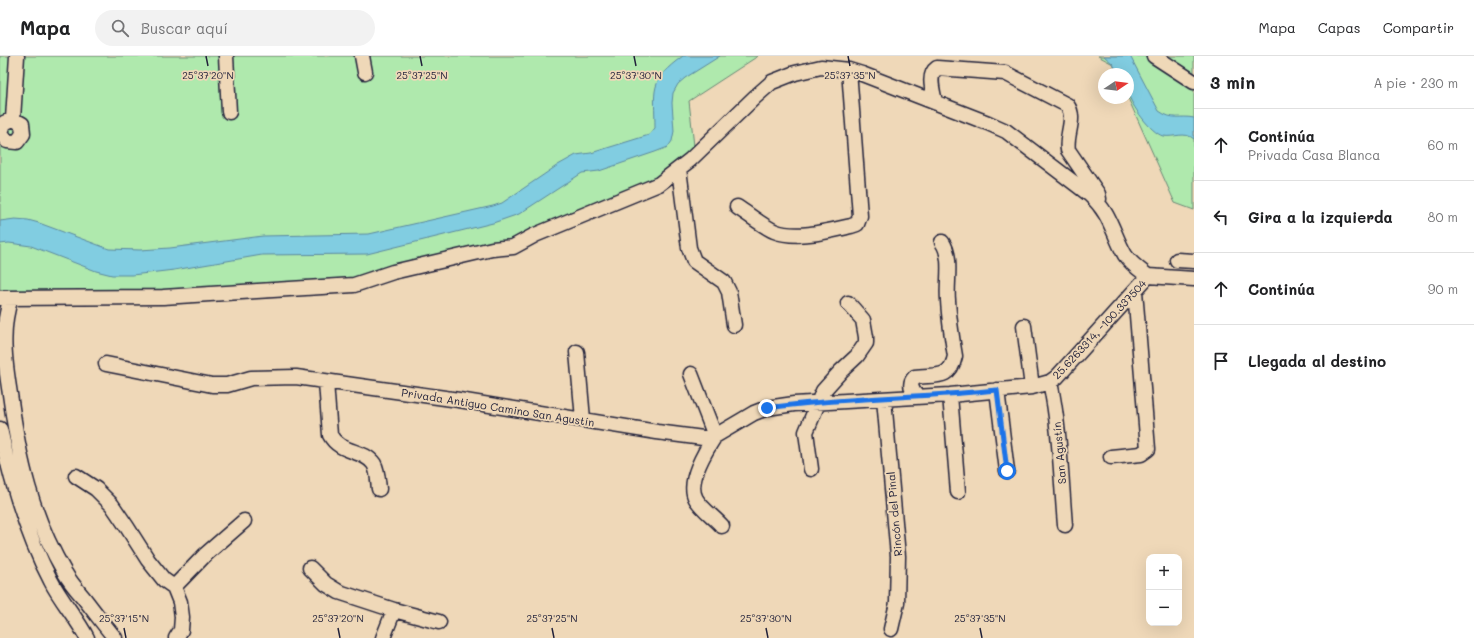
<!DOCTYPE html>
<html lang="es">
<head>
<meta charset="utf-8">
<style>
	:root { --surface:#fff; --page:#f2f2f2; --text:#202124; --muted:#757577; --line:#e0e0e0 }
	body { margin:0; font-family:Mali,sans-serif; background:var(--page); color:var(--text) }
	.controls { position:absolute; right:12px; bottom:12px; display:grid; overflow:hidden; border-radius:8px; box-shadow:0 4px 16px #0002 }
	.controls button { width:36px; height:36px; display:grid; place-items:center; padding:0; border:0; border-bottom:1px solid var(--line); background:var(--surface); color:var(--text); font:20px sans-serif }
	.compass { position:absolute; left:1098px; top:12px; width:36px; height:36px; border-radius:50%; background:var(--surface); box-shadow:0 4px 16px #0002; rotate:77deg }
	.stop { position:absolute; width:12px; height:12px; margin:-9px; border:3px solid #1a73e8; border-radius:50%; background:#fff }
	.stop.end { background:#1a73e8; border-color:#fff; box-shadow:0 1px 4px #0008 }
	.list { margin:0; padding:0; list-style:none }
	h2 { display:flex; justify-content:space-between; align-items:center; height:52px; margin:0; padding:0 16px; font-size:17px }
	h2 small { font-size:13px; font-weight:400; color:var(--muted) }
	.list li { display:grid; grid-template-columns:26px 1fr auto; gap:12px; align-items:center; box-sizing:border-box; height:72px; padding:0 16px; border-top:1px solid var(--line) }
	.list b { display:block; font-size:15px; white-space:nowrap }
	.list p { margin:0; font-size:13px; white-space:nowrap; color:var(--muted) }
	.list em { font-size:13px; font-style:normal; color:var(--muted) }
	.icon { flex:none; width:22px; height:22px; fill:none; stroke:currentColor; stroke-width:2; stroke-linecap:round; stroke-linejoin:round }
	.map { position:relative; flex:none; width:1194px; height:582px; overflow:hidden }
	header { display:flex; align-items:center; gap:24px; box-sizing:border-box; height:56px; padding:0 20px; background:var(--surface); border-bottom:1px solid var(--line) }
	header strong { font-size:19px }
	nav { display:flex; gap:22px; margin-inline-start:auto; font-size:14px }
	.search { width:280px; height:36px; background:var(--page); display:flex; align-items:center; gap:10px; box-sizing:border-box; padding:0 14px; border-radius:22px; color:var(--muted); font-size:15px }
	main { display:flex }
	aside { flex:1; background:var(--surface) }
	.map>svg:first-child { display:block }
</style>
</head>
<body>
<header>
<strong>Mapa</strong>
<div class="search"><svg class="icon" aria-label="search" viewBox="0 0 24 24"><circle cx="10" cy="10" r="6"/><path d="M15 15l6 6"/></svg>Buscar aquí</div>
<nav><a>Mapa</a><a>Capas</a><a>Compartir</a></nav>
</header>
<main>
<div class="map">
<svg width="1194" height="582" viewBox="0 0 1194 582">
	<rect width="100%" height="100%" fill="#efd8b8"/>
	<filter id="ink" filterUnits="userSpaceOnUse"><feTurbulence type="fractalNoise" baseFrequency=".025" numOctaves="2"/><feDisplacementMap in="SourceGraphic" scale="8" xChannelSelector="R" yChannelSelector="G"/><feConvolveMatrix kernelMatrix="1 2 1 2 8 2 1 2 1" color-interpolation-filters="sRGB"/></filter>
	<g filter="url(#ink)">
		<path fill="#afe9ad" stroke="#688674" d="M0,0H758L689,45L695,99L679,113L535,179L354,229L11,242L0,233Z
			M1098,0H1194V154L1175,147L1128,42V18H1117L1113,8Z"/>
		<path fill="#81cde1" stroke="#5b899f" d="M683,0H720L685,22L678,28L673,37L672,47L674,75L672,85L668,91L655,96L599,115L582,117L519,158L493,167L367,198L262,199L174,214L132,219H112L96,215L31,190L9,187L0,188V165L15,163L28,164L39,167L109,193L140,194L170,192L263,180L369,178L493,150L502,147L558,109L576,99L591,97L649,79L655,72C655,34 648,25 683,0Z
			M1104,0H1130L1159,55C1173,65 1180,59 1194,62V83C1185,75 1174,82 1163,80C1151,77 1131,49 1128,37C1127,31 1128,24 1128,18H1118L1113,8Z"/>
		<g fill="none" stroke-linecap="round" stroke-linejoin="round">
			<g stroke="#22223b" stroke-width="17">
				<path id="minor" d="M226,0L229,56
					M362,0L365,16
					M1154,0L1194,26
					M935,46C933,35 927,19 937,12L1005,17L1067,49C1077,62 1065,79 1068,94L1098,138L1099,143
					M13,63L22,68L23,78L17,86L7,85L1,77L4,67Z
					M13,63L17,0
					M679,113L689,192L694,205L724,226L729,236L734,269
					M737,151C748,158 763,170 774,175C796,184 829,175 851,170L857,168L860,160L849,14
					M1177,204L1194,205
					M1148,220L1194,223
					M0,242L163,241L354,229L393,216L492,193L513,191L535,179L659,128L690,104L755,41L772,26L795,17L821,11L849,14L862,18L988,67L1006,75L1090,139C1111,158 1112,176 1125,199C1131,208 1140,214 1148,220
					M11,242C0,273 5,307 10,338C19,404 31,459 65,517C70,526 77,534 83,541C94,555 104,569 115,582
					M1024,270L1032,331
					M577,296L583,363
					M106,308L212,329H227L251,322L296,321L459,344L657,376L703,382L715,380L754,357L767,352L794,348L950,339L1032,331L1050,326L1057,321L1148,220
					M691,318L715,380C706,394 686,426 696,443C702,453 714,461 722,470
					M326,326L330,379C340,398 364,393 374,408C378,415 378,426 379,433
					M1050,326C1060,372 1061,422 1065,469
					M997,334L1007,415
					M950,339L958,436
					M917,341C912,334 908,328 915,321C934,318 950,325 955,300C952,282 949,263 948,244C946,226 953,201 942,186
					M884,343L898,500L897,547L891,573
					M0,373C11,425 26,478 51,525C61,545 77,562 87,582
					M1111,401L1141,398L1148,393L1135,235
					M811,413L806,376L823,335L841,315L857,300L866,287V281L863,264L848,247
					M76,420L96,433L112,449L127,471L148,504L164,524L174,531L180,546L182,561L181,574L176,582
					M310,512L326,528L339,536L394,554L439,566
					M174,531L205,499L244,465
					M383,582L394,554"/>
			</g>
			<use href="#minor" stroke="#efd8b8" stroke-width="14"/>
		</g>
	</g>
	<g fill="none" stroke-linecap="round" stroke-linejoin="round" filter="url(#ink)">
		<path stroke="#1a73e8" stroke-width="5" d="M767,352C843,341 921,342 997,334L1007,415"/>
	</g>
	<path fill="none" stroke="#22223b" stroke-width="1.5" d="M206,0L208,10M420,0L422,10M634,0L636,10M848,0L850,10M124,572L126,582M338,572L340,582M552,572L554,582M766,572L768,582M980,572L982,582"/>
	<g text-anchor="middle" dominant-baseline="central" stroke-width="3.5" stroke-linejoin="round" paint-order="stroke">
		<g font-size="11" fill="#22223b" stroke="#efd8b8">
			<text transform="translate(1099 273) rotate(-47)">25.6263314, -100.337504</text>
			<text transform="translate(498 351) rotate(9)">Privada Antiguo Camino San Agustín</text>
			<text transform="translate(1059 397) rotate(-95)">San Agustín</text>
			<text transform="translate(894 458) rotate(-95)">Rincón del Pinal</text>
		</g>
	</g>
	<g font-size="10" text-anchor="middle" fill="#22223b" stroke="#efd8b8" stroke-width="3.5" stroke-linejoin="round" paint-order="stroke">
		<text x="208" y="23">25°37'20"N</text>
		<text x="422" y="23">25°37'25"N</text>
		<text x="636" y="23">25°37'30"N</text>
		<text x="850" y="23">25°37'35"N</text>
		<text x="124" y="566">25°37'15"N</text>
		<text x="338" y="566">25°37'20"N</text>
		<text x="552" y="566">25°37'25"N</text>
		<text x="766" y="566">25°37'30"N</text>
		<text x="980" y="566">25°37'35"N</text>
	</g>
</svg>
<div class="controls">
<button>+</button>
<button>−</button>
</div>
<svg class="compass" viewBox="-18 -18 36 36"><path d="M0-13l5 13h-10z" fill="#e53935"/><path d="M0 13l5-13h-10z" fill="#757577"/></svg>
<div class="stop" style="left:1007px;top:415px"></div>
<div class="stop end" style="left:767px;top:352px"></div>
</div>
<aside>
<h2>3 min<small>A pie · 230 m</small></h2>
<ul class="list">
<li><svg class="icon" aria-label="ahead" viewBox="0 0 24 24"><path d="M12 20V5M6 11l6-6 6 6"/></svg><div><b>Continúa</b><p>Privada Casa Blanca</p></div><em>60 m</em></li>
<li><svg class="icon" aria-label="left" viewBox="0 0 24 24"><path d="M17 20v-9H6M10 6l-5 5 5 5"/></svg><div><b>Gira a la izquierda</b></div><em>80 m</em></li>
<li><svg class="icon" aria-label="ahead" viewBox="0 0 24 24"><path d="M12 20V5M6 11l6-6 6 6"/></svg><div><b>Continúa</b></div><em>90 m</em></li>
<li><svg class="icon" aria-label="arrive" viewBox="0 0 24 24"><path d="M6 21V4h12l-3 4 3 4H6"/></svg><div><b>Llegada al destino</b></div></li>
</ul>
</aside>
</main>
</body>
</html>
